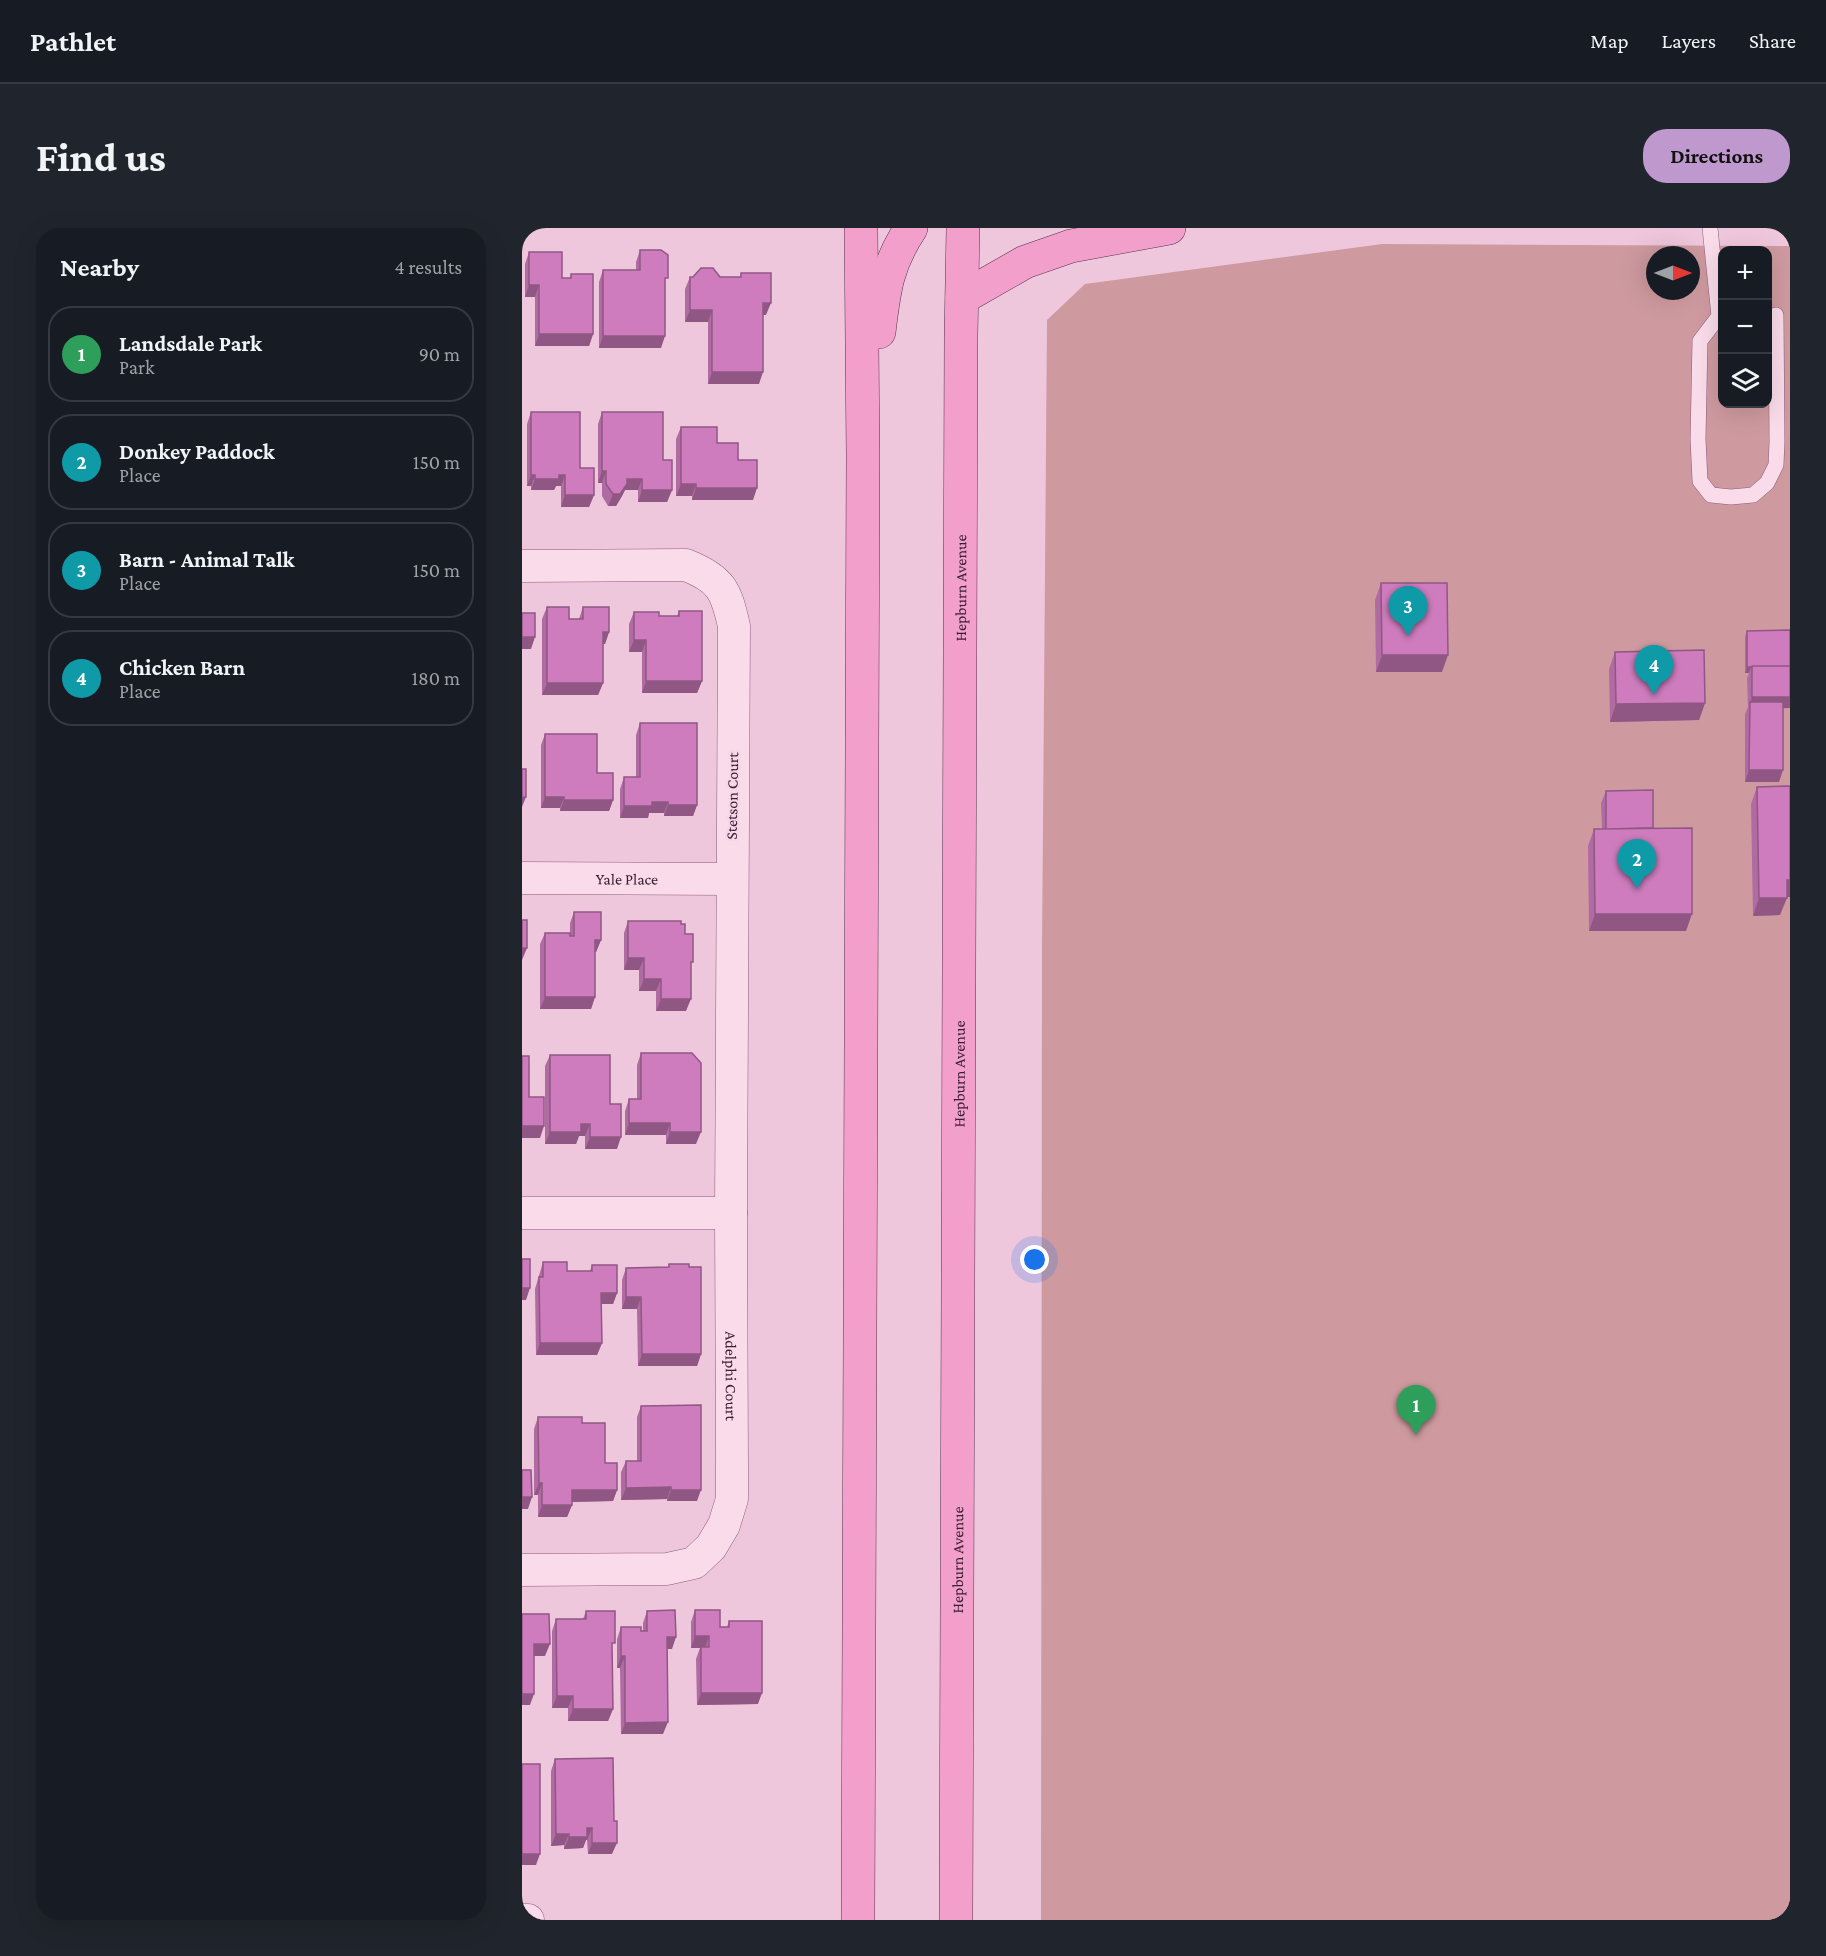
<!DOCTYPE html>
<html lang="en">
<head>
<meta charset="utf-8">
<style>
	:root { --surface:#171b24; --page:#20242c; --text:#f1f3f6; --muted:#9ea1a6; --line:#363941; --accent:#bf99cd }
	body { margin:0; font-family:"Crimson Pro",serif; background:var(--page); color:var(--text) }
	.controls { position:absolute; right:18px; top:18px; display:grid; overflow:hidden; border-radius:12px; box-shadow:0 6px 24px #0002 }
	.controls button { width:54px; height:54px; display:grid; place-items:center; padding:0; border:0; border-bottom:2px solid var(--line); background:var(--surface); color:var(--text); font:30px sans-serif }
	.compass { position:absolute; left:1124px; top:18px; width:54px; height:54px; border-radius:50%; background:var(--surface); box-shadow:0 6px 24px #0002; rotate:90deg }
	.you { position:absolute; left:513px; top:1032px; width:21px; height:21px; margin:-15px; border:4px solid #fff; border-radius:50%; background:#1a73e8; box-shadow:0 0 0 9px #1a73e833 }
	.badge { display:grid; place-items:center; width:39px; height:39px; border-radius:50%; background:var(--accent); color:#fff; font-size:20px; font-weight:700 }
	.pin { position:absolute; translate:-50% -50px; filter:drop-shadow(0 2px 3px #0008) }
	.pin::after { content:''; position:absolute; top:32px; width:21px; height:18px; background:inherit; clip-path:polygon(0 0,100% 0,50% 100%) }
	.list { margin:0; padding:0; list-style:none }
	h2 { display:flex; justify-content:space-between; align-items:center; height:78px; margin:0; padding:0 24px; font-size:26px }
	h2 small { font-size:20px; font-weight:400; color:var(--muted) }
	.list li { display:grid; grid-template-columns:39px 1fr auto; gap:18px; align-items:center; box-sizing:border-box; height:96px; margin:0 12px 12px; padding:0 12px; border:2px solid var(--line); border-radius:24px }
	.list b { display:block; font-size:22px; white-space:nowrap }
	.list p { margin:0; font-size:20px; white-space:nowrap; color:var(--muted) }
	.list em { font-size:20px; font-style:normal; color:var(--muted) }
	.icon { flex:none; width:33px; height:33px; fill:none; stroke:currentColor; stroke-width:2; stroke-linecap:round; stroke-linejoin:round }
	.map { position:relative; flex:none; width:1268px; height:1692px; overflow:hidden; border-radius:24px }
	header { display:flex; align-items:center; gap:36px; box-sizing:border-box; height:84px; padding:0 30px; background:var(--surface); border-bottom:2px solid var(--line) }
	header strong { font-size:28px }
	nav { display:flex; gap:33px; margin-inline-start:auto; font-size:21px }
	.intro { display:flex; align-items:center; justify-content:space-between; box-sizing:border-box; height:144px; padding:0 36px }
	h1 { margin:0; font-size:42px }
	.button { padding:15px 27px; border-radius:24px; background:var(--accent); color:#111; font-size:21px; font-weight:700 }
	main { display:flex; gap:36px; padding:0 36px }
	aside { flex:1; background:var(--surface); border-radius:24px; box-shadow:0 6px 24px #0002 }
	.map>svg:first-child { display:block }
</style>
</head>
<body>
<header>
<strong>Pathlet</strong>
<nav><a>Map</a><a>Layers</a><a>Share</a></nav>
</header>
<div class="intro"><h1>Find us</h1><a class="button">Directions</a></div>
<main>
<aside>
<h2>Nearby<small>4 results</small></h2>
<ul class="list">
<li><span class="badge" style="background:#2e9e5b">1</span><div><b>Landsdale Park</b><p>Park</p></div><em>90 m</em></li>
<li><span class="badge" style="background:#0f9aa8">2</span><div><b>Donkey Paddock</b><p>Place</p></div><em>150 m</em></li>
<li><span class="badge" style="background:#0f9aa8">3</span><div><b>Barn - Animal Talk</b><p>Place</p></div><em>150 m</em></li>
<li><span class="badge" style="background:#0f9aa8">4</span><div><b>Chicken Barn</b><p>Place</p></div><em>180 m</em></li>
</ul>
</aside>
<div class="map">
<svg width="1268" height="1692" viewBox="0 0 1268 1692">
	<rect width="100%" height="100%" fill="#efc7dc"/>
	<path fill="#ce9a9f" fill-rule="evenodd" d="M860,16L1268,18V1692H519L520,721L525,92L563,56ZM1200,22H1246V176H1200ZM1133,27H1169V63H1133Z"/>
	<g fill="none" stroke-linecap="round" stroke-linejoin="round">
		<g stroke="#8b5c7c" stroke-width="16">
			<path id="service" d="M1188,0L1197,88H1200
				M1197,88L1178,113L1176,211L1178,253L1189,267L1209,269L1231,267L1245,255L1254,237L1255,214L1254,87"/>
		</g>
		<g stroke="#8b5c7c" stroke-width="33">
			<g id="minor">
				<path d="M0,338L164,337C199,351 204,362 212,398L209,985"/>
				<path id="s1" d="M0,650L209,651"/>
				<path id="s2" d="M0,985H209L210,1236V1271L202,1297L189,1319L172,1335L145,1341L0,1342"/>
				<path d="M0,1692H6"/>
			</g>
		</g>
		<g stroke="#59304f" stroke-width="34">
			<g id="primary">
				<path d="M440,70L503,34L549,18L647,0"/>
				<path d="M357,104C362,62 365,36 389,0"/>
				<path d="M336,1692L341,228L339,0"/>
				<path id="s3" d="M434,1692L439,109L441,0"/>
			</g>
		</g>
		<use href="#service" stroke="#f9dbea" stroke-width="15"/>
		<use href="#minor" stroke="#f9dbea" stroke-width="32"/>
		<use href="#primary" stroke="#f29fcb" stroke-width="33"/>
	</g>
	<path fill="#b16ba3" d="M118,22L143,58L139,120H77V54L81,42H114V34Z
		M7,24L40,50H48L49,46L71,106L67,118H13V69H3V36Z
		M219,45L244,87H241L237,156H186V94H163V61L168,49H218Z
		M9,184L58,240L72,267L67,279H39V258H34L32,262H9V258H5V196Z
		M80,184L141,232L150,262L145,274H116V262H103L100,268L94,278H86L80,268V255H76V196Z
		M159,199L195,215L216,232L231,272H170V268H154V211Z
		M859,355L920,444H854L853,372Z
		M25,379L47,391H57L61,379L87,404L83,416H81V455L76,467H20V391Z
		M157,383L180,453L175,465H120V424H107V396L112,384L137,388H155Z
		M1225,403L1268,480H1261L1257,554H1223V486L1226,479L1225,450L1227,445H1223V409Z
		M1093,424L1183,475L1177,492L1088,494L1087,441Z
		M118,495L175,577L171,588H142V585H127L126,590H98V561L102,549H114V507Z
		M23,506L75,545L91,572L87,583H38V580H19V517Z
		M1235,559L1258,687L1231,688L1229,576Z
		M1084,563L1131,600L1164,703H1067L1066,618L1072,601H1080L1079,575Z
		M52,684L79,712L74,724H73V769L69,781H18V716L23,705H48V695Z
		M106,693L159,696L163,706L169,740L164,783H134V763H117V742H102V705Z
		M119,825L174,916H144V907H103V883L107,871H115V837Z
		M28,827L88,876L95,921H63V908H57L54,916H23V838Z
		M21,1034L45,1043H68L70,1037L95,1065L91,1076H79L80,1115L75,1127H14L13,1061Z
		M147,1036L179,1126L175,1138H116L115,1081H100V1052L104,1040L146,1039Z
		M119,1178L175,1273H145V1271L99,1272V1244L104,1233H115V1189Z
		M16,1189L60,1195L83,1235L95,1262L91,1273L50,1274V1277L45,1289H16V1267H12V1201Z
		M173,1382L198,1399H205L207,1393L236,1476L175,1477L174,1431L178,1420H169V1394Z
		M64,1383L90,1423L91,1481L86,1493H46V1480H30V1403L34,1391H61Z
		M125,1383L150,1421H145L141,1506H99L98,1440H95V1411L99,1399L121,1403V1395Z
		M33,1531L90,1626H66L65,1612H64L61,1620L42,1621V1617L29,1618V1543Z"/>
	<path fill="#905784" d="M7,57H17L13,69H3Z
		M241,75H249L244,87H237Z
		M168,82H190L186,94H163Z
		M17,106H71L67,118H13Z
		M81,108H143L139,120H77Z
		M190,144H241L237,156H186Z
		M80,243H84L80,255H76Z
		M9,247H13L9,258H5Z
		M37,247H43L39,258H34L32,262H9L13,251Z
		M105,251H120L116,262H103L100,268L94,278H86L91,266Z
		M159,256H174L170,268H154Z
		M174,260H235L231,272H170Z
		M120,262H150L145,274H116Z
		M43,267H72L67,279H39Z
		M81,404H87L83,416H76Z
		M0,409H13L9,421H0Z
		M112,412H124L120,424H107Z
		M860,427H926L920,444H854Z
		M1225,439H1229L1227,445H1223Z
		M124,453H180L175,465H120Z
		M25,455H81L76,467H20Z
		M1230,469H1268V480L1228,481V476Z
		M1183,475L1177,492L1088,494L1094,476Z
		M1227,542H1261L1257,554H1223Z
		M0,569H4L0,579Z
		M23,569H42L38,580H19Z
		M42,572H91L87,583H38Z
		M130,574H146L142,585H127L126,590H98L102,578Z
		M146,577H175L171,588H142Z
		M1265,652H1268V669H1258Z
		M1237,670H1265L1258,687L1231,688Z
		M1073,686H1170L1164,703H1067Z
		M73,712H79L74,724H69Z
		M0,720H5L0,732Z
		M106,730H122L117,742H102Z
		M122,751H139L134,763H117Z
		M23,769H73L69,781H18Z
		M139,771H169L164,783H134Z
		M107,895H148L144,907H103Z
		M59,896H68L63,908H57L54,916H23L28,904Z
		M0,898H22L18,910H0Z
		M148,904H179L174,916H144Z
		M68,909H99L95,921H63Z
		M0,1060H8L4,1072H0Z
		M79,1065H95L91,1076H75Z
		M104,1069H119L115,1081H100Z
		M18,1115H80L75,1127H14Z
		M120,1126H179L175,1138H116Z
		M17,1255H20L16,1267H12Z
		M149,1259L145,1271L99,1272L104,1260Z
		M50,1262H95L91,1273L45,1274Z
		M149,1262H179L175,1273H145Z
		M0,1269H10L6,1281H0Z
		M20,1277H50L45,1289H16Z
		M173,1408H187L183,1420H169Z
		M145,1409H154L150,1421H141Z
		M12,1416H28L23,1428H7Z
		M99,1428H103L98,1440H95Z
		M179,1465H240L236,1476L175,1477Z
		M0,1466H12L8,1477H0Z
		M35,1468H51L46,1480H30Z
		M51,1481H91L86,1493H46Z
		M146,1494L141,1506H99L103,1495Z
		M65,1600H70L65,1612H64L61,1620L42,1621L47,1609Z
		M34,1606H47L42,1617L29,1618Z
		M70,1615H95L90,1626H66Z
		M0,1626H18L14,1637H0Z"/>
	<path fill="#ce7cbd" stroke="#905784" stroke-width="1.5" d="M118,22H139L146,27V50H143V108H81V42H118Z
		M7,24H40V50H49V46H71V106H17V57H7Z
		M179,40H191L198,49H219V45H249V75H241V144H190V82H168V49H171Z
		M9,184H58V240H72V267H43V247H37V251H13V247H9Z
		M80,184H141V232H150V262H120V251H105V256L98,266H91L84,256V243H80Z
		M159,199H195V215H216V232H235V260H174V256H159Z
		M859,355H925L926,427H860Z
		M25,379H47V391H61V379H87V404H81V455H25Z
		M157,383H180V453H124V412H112V384H137V388H157Z
		M0,385H13V409H0Z
		M1268,402V438H1230V439H1225V403Z
		M1182,422L1183,475L1094,476L1093,424Z
		M1230,438H1268V469H1230Z
		M1228,474H1261V542H1227Z
		M118,495H175V577H146V574H130V578H102V549H118Z
		M23,506H75V545H91V572H42V569H23Z
		M0,541H4V569H0Z
		M1268,558V652H1265V670H1237L1235,559Z
		M1131,562V600L1084,601V563Z
		M1170,600V686H1073L1072,601Z
		M52,684H79V712H73V769H23V705H48V708H52Z
		M0,692H5V720H0Z
		M106,693H159V696H163V706H171V734H169V771H139V751H122V730H106Z
		M119,825H170L179,835V904H148V895H107V871H119Z
		M28,827H88V876H99V909H68V896H59V904H28Z
		M0,828H7V869H22V898H0Z
		M0,1031H8V1060H0Z
		M21,1034H45V1043H70V1037H95V1065H79L80,1115H18L17,1049H21Z
		M147,1036H167V1039H179V1126H120L119,1069H104V1040L147,1039Z
		M179,1177V1262H149V1259L104,1260V1233H119V1178Z
		M16,1189H60V1195H83V1235H95V1262H50V1277H20V1255H17Z
		M0,1242H9L10,1269H0Z
		M153,1382L154,1409H145L146,1494L103,1495V1428H99V1399H119V1403H125V1383Z
		M173,1382H198V1399H207V1393H240V1465H179V1419H187V1408H173Z
		M64,1383H93V1415H90L91,1481H51V1468H35L34,1391H64Z
		M0,1386H27L28,1416H12V1466H0Z
		M91,1530L92,1593H95V1615H70V1600H65V1609H47V1606H34L33,1531Z
		M0,1536H18V1626H0Z"/>
	<g text-anchor="middle" dominant-baseline="central" stroke-width="5" stroke-linejoin="round" paint-order="stroke">
		<g font-size="16" fill="#3b2034" stroke="#f6d7e7">
			<text stroke="none"><textPath href="#s3" startOffset="1332">Hepburn Avenue</textPath></text>
			<text transform="translate(210 568) rotate(-89)">Stetson Court</text>
			<text stroke="none"><textPath href="#s1" startOffset="105">Yale Place</textPath></text>
			<text stroke="none"><textPath href="#s3" startOffset="846">Hepburn Avenue</textPath></text>
			<text stroke="none"><textPath href="#s2" startOffset="372">Adelphi Court</textPath></text>
			<text stroke="none"><textPath href="#s3" startOffset="360">Hepburn Avenue</textPath></text>
		</g>
	</g>
</svg>
<div class="controls">
<button>+</button>
<button>−</button>
<button><svg class="icon" aria-label="layers" viewBox="0 0 24 24"><path d="M12 4l9 5-9 5-9-5zM3 14l9 5 9-5"/></svg></button>
</div>
<svg class="compass" viewBox="-18 -18 36 36"><path d="M0-13l5 13h-10z" fill="#e53935"/><path d="M0 13l5-13h-10z" fill="#9ea1a6"/></svg>
<div class="you"></div>
<div class="pin badge" style="left:894px;top:1207px;background:#2e9e5b">1</div>
<div class="pin badge" style="left:1115px;top:661px;background:#0f9aa8">2</div>
<div class="pin badge" style="left:886px;top:408px;background:#0f9aa8">3</div>
<div class="pin badge" style="left:1132px;top:467px;background:#0f9aa8">4</div>
</div>
</main>
</body>
</html>
